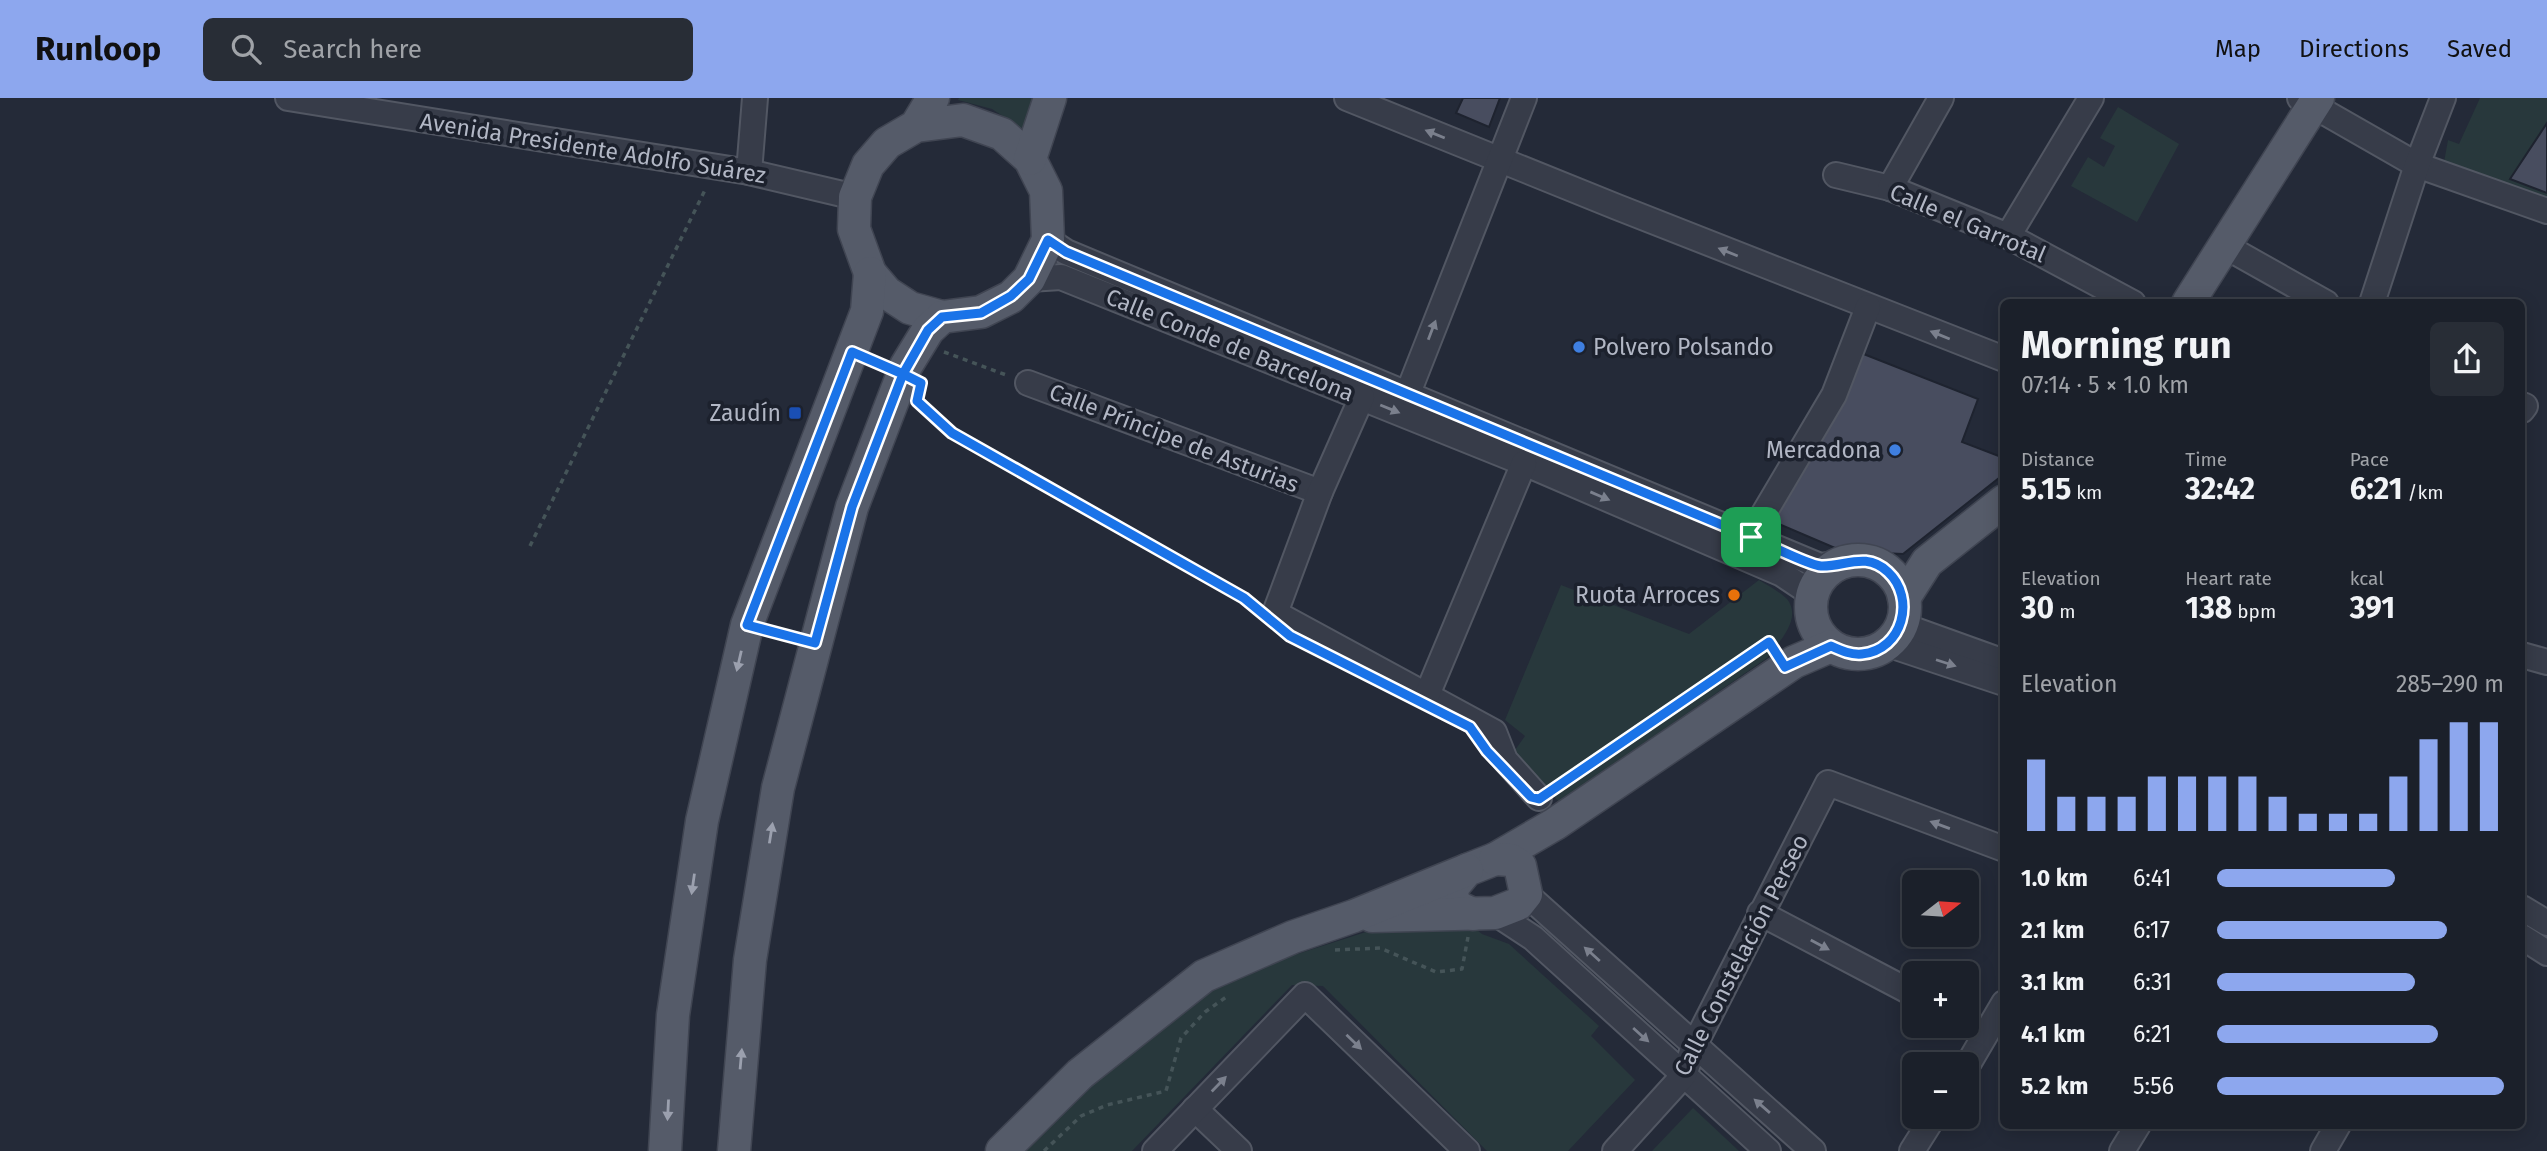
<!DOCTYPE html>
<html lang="en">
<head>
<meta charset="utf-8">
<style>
	body { margin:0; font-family:"Fira Sans",sans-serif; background:#282d36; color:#f1f3f6; height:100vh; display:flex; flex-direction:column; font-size:26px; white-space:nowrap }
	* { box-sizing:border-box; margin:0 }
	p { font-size:23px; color:#a0a3a8 }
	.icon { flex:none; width:38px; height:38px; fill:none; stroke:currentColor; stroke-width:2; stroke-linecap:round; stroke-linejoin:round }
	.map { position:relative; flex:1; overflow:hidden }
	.drawer { position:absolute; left:2000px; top:201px; width:525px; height:830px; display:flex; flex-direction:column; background:#1b202a; border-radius:10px; box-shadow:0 4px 18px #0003,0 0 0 2px #393e47 }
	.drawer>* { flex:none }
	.needle { width:46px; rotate:73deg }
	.buttons { position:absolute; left:1902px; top:772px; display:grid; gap:14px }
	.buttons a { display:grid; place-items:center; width:77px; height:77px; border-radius:10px; background:#1b202a; box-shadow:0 4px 18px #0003,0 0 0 2px #393e47; font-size:35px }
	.pin { position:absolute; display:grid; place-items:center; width:60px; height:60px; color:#fff; margin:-30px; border-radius:14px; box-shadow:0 4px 10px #0006 }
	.round { display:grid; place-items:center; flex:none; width:74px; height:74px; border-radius:10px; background:#282d36 }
	.headline { display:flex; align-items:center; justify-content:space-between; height:119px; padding:0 21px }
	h1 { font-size:38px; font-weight:700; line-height:52px }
	.metrics { display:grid; grid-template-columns:repeat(3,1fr); gap:10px; height:119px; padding:7px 21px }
	.metrics div { display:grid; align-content:center }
	.metrics b { font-size:30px; font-weight:700 }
	.metrics small { font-size:19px; font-weight:400 }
	.metrics p { font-size:19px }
	.chart { height:196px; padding:14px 21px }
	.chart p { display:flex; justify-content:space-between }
	.chart svg { width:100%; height:126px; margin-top:7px; stroke:#8da7ee; stroke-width:6 }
	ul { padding:0 21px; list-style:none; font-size:23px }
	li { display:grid; grid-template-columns:112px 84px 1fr; align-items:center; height:52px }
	li i { height:18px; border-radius:9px; background:#8da7ee }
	header { display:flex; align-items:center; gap:42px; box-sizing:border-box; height:98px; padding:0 35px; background:#8da7ee; color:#111 }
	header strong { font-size:33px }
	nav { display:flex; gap:38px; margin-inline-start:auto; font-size:24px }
	.search { width:490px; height:63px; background:#282d36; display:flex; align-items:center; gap:18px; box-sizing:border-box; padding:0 24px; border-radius:10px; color:#a0a3a8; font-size:26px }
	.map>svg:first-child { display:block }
</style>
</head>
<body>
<header>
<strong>Runloop</strong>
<div class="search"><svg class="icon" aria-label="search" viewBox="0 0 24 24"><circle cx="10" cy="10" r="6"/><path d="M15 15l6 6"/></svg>Search here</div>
<nav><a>Map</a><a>Directions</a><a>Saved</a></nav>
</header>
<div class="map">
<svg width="2547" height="1053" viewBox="0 0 2547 1053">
	<rect width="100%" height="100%" fill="#242a38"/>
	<!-- green -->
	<g fill="#28383c">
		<polygon points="959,0 1038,0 1027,34 992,11 958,2"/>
		<polygon points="2480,0 2547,0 2547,105 2444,64 2448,42 2459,46"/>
		<polygon points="2118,9 2179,46 2137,124 2071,88 2088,59 2104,69 2115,48 2100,40"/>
		<path d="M 1759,482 C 1767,487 1780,494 1787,501 C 1803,521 1778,545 1767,560 L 1559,704 L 1513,655 L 1525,638 L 1505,622 L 1561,487 L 1689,536 Z"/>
		<polygon points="1447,808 1482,836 1509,846 1599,928 1591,938 1635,982 1568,1053 1487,1053 1323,888 1292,887 1132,1053 1014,1053 1142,936 1247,872"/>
		<polygon points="1693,1010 1739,1053 1652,1053"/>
	</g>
	<!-- building -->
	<g fill="#484d5f" stroke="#1e232f" stroke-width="2">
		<polygon points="1463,0 1500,0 1489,29 1456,15"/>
		<polygon points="2547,25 2547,95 2510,81"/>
		<polygon points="1861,255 1978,301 1962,344 2004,360 2004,376 1903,456 1881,455 1864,448 1835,450 1765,420"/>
	</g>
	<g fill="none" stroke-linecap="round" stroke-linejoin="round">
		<defs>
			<g id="minor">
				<polyline points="288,0 749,74 855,99"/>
				<polyline points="1347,0 1617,109 2004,261"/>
				<polyline points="2300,0 2417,67 2547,113"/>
				<polyline points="749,74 755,0"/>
				<polyline points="1836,77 1890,90 2008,138 2133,205"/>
				<polyline points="1890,90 1941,0"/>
				<polyline points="2008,138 2091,0"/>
				<polyline points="1048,142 1066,154 1820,468 1839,466"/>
				<polyline points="2223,147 2326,205"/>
				<polyline points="1029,181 1061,179 1524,365 1782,476 1812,496"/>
				<polyline points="2372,205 2417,67 2443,0"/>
				<polyline points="1028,285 1320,394"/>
				<polyline points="1408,295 1524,0"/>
				<polyline points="1362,299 1320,394 1275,515 1494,634 1505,662 1539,700"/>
				<polyline points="2522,307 2525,308 2522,312"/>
				<polyline points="1750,439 1834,297 1868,209"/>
				<polyline points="1901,527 2004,564"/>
				<polyline points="1887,546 2004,585"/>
				<polyline points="2522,557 2547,564"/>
				<polyline points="1427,597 1524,365"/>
				<polyline points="1526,796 1813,1053"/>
				<polyline points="2522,810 2547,825"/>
				<polyline points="1495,815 1533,840 1768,1053"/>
				<polyline points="1760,815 1914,896"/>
				<polyline points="2522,839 2547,855"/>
				<polyline points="1967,968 2004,905"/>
				<polyline points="1195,1011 1239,1053"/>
				<polyline points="1155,1053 1305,897 1467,1053"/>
				<polyline points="1615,1053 1684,977 1694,948 1828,685 2004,751"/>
				<polyline points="1912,1053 1934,1018"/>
				<polyline points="2122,1053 2138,1027"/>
				<polyline points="2323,1053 2338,1027"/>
			</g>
			<g id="major">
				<polyline points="916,28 963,22 1002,36 1030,61 1046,93 1048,142 1029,181 1011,199 981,214 942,219 910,210 887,195 870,175 854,131 855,99 868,67 887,45 916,28 933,0"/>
				<polyline points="1030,61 1050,0"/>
				<polyline points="2188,205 2318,0"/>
				<circle cx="1858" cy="509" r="47"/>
				<polyline points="1904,500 1927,464 2004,403"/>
				<polyline points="1473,816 1455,808 1451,791 1467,772 1495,761 1555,726 1794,564 1831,548"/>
				<polyline points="1372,818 1495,815 1518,806 1526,796 1520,768 1511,762 1495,761"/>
				<polyline points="665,1053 673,917 702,723 742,549 747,527 867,213 870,175"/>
				<polyline points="734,1053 750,862 778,690 852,409 906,268 928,232 942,219"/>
				<polyline points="1002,1053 1080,976 1204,878 1293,839 1354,818 1467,772"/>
			</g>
		</defs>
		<!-- minor casing -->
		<use href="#minor" stroke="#525763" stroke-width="28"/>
		<!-- major casing -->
		<use href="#major" stroke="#404552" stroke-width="35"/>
		<!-- path -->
		<g stroke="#455458" stroke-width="3.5" stroke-dasharray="5 5" stroke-linecap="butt">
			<polyline points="944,254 1009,278"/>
			<polyline points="919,304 952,336 1244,500 1255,509"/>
			<polyline points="530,448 706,90"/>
			<polyline points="770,533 793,539"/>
			<polyline points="1558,688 1769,544 1772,549"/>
			<polyline points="1335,852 1380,850 1436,874 1462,871 1468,839"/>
			<polyline points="1044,1053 1081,1018 1107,1007 1166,993 1181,940 1205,914 1229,897"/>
		</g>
		<!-- minor -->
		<use href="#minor" stroke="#373c49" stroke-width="24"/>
		<!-- major -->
		<use href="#major" stroke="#555b69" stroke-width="32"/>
	</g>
	<!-- one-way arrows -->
	<defs><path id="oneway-solid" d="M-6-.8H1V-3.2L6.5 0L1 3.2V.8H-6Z" transform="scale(1.75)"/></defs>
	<g fill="#7b808d">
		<use href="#oneway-solid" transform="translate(1435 36) rotate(-158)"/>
		<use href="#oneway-solid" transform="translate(1728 154) rotate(-158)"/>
		<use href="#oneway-solid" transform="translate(1432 232) rotate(-69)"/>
		<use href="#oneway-solid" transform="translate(1940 237) rotate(-158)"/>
		<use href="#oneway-solid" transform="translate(1390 311) rotate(22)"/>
		<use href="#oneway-solid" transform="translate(1600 398) rotate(23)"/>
		<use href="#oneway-solid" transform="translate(1946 565) rotate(18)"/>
		<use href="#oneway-solid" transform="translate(1940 727) rotate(-160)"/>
		<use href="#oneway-solid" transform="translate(1820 847) rotate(28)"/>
		<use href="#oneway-solid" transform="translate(1592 856) rotate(-138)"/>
		<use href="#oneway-solid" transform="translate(1641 937) rotate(42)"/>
		<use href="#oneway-solid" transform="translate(1354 944) rotate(44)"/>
		<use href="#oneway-solid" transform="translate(1219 986) rotate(-46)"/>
		<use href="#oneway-solid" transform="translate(1762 1008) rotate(-139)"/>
	</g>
	<g fill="#9ba0ae">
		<use href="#oneway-solid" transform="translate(739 563) rotate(103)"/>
		<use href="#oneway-solid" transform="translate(771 735) rotate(-81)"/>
		<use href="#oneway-solid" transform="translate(693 786) rotate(98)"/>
		<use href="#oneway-solid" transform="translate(741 961) rotate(-85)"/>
		<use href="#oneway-solid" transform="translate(668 1012) rotate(93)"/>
	</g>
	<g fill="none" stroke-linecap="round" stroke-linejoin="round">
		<defs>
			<path id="route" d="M 1751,439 L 1066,154 L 1048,142 L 1029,181 L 1011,198 L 981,215 L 942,219 L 928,232 L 903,276 L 852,254 L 747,527 L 815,545 L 852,409 L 903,276 L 921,285 L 917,303 L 952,335 L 1244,500 L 1290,538 L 1470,629 L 1487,653 L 1531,699 L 1539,701 L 1769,544 L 1785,569 L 1831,548 C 1842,553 1851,557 1862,556 C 1903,552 1916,500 1888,474 C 1866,453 1845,469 1821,468 C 1808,467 1765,445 1751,439"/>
		</defs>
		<!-- route casing -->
		<use href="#route" stroke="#fff" stroke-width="14"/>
		<!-- route -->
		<use href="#route" stroke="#1a73e8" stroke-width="9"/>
	</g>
	<!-- markers -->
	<g fill="#3f7fe0" stroke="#1c212d" stroke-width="2.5">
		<circle cx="1579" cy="249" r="7"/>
		<circle cx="1895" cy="352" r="7"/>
	</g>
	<rect fill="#1a4fb4" stroke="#1c212d" stroke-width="2.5" x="788" y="308" width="14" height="14" rx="3.5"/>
	<circle fill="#e8710a" stroke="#1c212d" stroke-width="2.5" cx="1734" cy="497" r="7"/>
	<g text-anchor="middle" stroke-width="7" stroke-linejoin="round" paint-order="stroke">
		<!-- street labels -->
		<g font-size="23" fill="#b2b7c5" stroke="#1c212d">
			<text transform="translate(593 50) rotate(9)" y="8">Avenida Presidente Adolfo Suárez</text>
			<text transform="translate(1968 125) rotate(23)" y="8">Calle el Garrotal</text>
			<text transform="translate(1230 247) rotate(22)" y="8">Calle Conde de Barcelona</text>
			<text transform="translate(1174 340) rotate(21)" y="8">Calle Príncipe de Asturias</text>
			<text transform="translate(1741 857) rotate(-63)" y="8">Calle Constelación Perseo</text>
		</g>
		<!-- poi labels -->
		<g font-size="23" fill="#b2b7c5" stroke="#1c212d" text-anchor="end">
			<text x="1593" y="257" text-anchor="start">Polvero Polsando</text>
			<text x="781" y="323">Zaudín</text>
			<text x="1881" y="360">Mercadona</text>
			<text x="1720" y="505">Ruota Arroces</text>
		</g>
	</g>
</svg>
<div class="buttons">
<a><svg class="needle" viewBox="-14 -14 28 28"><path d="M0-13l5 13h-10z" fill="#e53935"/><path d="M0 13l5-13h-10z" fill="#a0a3a8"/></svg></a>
<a>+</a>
<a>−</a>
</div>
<div class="pin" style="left:1751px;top:439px;background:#1e9e55"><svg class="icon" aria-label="arrive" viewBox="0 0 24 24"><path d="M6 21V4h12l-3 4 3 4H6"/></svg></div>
<section class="drawer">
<div class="headline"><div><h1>Morning run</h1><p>07:14 · 5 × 1.0 km</p></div><a class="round"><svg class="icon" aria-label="share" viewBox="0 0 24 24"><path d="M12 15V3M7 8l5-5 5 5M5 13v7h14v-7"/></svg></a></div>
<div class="metrics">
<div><p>Distance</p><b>5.15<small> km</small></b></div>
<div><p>Time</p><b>32:42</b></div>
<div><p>Pace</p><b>6:21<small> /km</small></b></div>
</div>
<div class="metrics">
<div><p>Elevation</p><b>30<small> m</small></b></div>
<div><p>Heart rate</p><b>138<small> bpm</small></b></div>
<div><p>kcal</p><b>391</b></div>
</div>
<div class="chart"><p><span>Elevation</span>285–290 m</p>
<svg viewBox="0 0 160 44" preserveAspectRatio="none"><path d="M5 44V19M15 44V32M25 44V32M35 44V32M45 44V25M55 44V25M65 44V25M75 44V25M85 44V32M95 44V38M105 44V38M115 44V38M125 44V25M135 44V12M145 44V6M155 44V6"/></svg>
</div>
<ul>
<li><b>1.0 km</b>6:41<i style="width:62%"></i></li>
<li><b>2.1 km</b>6:17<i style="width:80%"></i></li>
<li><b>3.1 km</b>6:31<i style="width:69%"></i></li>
<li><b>4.1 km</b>6:21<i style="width:77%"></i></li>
<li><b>5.2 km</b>5:56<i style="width:100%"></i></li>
</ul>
</section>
</div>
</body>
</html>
